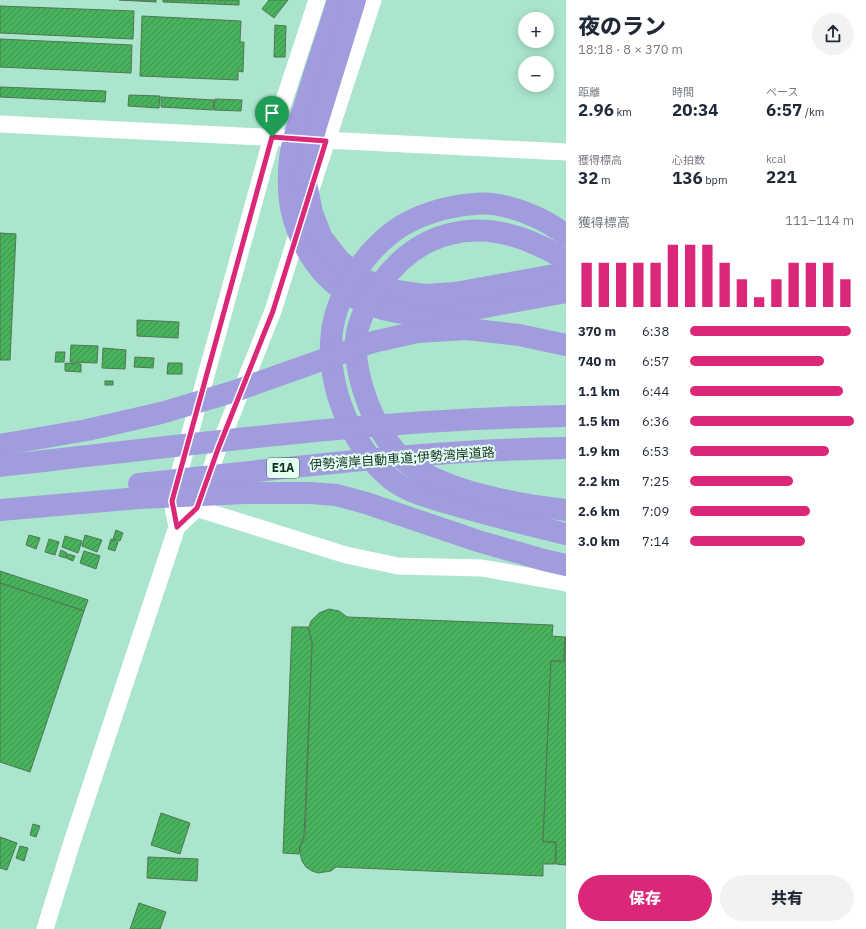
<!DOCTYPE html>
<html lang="ja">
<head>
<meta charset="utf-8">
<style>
	body { margin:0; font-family:"IBM Plex Sans","Noto Sans JP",sans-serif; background:#f2f2f3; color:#1f2937; height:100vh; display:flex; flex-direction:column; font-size:15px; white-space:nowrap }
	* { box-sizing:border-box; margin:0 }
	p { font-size:13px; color:#747a83 }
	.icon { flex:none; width:22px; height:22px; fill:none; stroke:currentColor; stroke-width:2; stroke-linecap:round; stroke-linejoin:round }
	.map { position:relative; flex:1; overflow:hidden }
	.drawer { display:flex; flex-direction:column; background:#fff; width:300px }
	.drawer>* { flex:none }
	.buttons { position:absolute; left:518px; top:12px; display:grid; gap:8px }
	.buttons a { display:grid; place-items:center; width:36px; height:36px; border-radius:50%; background:#fff; box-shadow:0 2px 10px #0003; font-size:20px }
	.pin { position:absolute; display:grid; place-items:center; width:34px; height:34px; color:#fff; margin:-41px -17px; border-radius:50% 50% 50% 0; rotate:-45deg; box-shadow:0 0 4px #0007 }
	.pin .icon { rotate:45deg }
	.round { display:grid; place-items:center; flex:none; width:42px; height:42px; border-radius:21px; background:#f2f2f3 }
	.summary { display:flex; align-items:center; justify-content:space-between; height:68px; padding:0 12px }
	h1 { font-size:22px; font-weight:800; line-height:30px }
	.stats { display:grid; grid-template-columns:repeat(3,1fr); gap:6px; height:68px; padding:4px 12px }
	.stats div { display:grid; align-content:center }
	.stats b { font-size:17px; font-weight:800 }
	.stats small { font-size:11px; font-weight:400 }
	.stats p { font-size:11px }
	.chart { height:112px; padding:8px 12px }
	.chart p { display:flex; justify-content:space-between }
	.chart svg { width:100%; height:72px; margin-top:4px; stroke:#db2777; stroke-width:6 }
	.primary-button { display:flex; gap:8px; margin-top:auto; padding:8px 12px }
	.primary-button a { flex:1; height:46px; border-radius:24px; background:#db2777; color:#fff; font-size:16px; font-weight:800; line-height:46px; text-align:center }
	.primary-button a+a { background:#f2f2f3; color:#1f2937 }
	ul { padding:0 12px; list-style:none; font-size:13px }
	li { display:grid; grid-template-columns:64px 48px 1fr; align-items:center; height:30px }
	li i { height:10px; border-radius:5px; background:#db2777 }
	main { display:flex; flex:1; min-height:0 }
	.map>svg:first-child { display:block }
</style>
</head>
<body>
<main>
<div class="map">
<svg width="566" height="929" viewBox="0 0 566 929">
	<defs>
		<pattern id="building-hatch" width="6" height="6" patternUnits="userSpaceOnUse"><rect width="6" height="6" fill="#49b25c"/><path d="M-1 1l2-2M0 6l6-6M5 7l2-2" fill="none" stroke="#3c914c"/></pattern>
	</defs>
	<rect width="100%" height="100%" fill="#abe5cd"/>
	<!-- building -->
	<g fill="url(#building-hatch)" stroke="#507655">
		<polygon points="119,0 156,0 156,2"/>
		<polygon points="163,0 239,0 239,5 163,2"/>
		<polygon points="269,0 288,0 274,18 262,9"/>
		<polygon points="0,6 134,11 133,39 0,33"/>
		<polygon points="142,16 241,21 240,42 244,42 243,72 238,71 238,80 140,76"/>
		<polygon points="275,25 286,26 285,57 274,57"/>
		<polygon points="0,39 132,45 131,73 0,67"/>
		<polygon points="0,87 106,91 105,102 0,97"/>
		<polygon points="129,95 160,96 159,108 128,106"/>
		<polygon points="161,97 214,100 213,110 161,107"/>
		<polygon points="215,99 242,100 241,111 214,110"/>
		<polygon points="0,233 16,234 10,360 0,360"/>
		<polygon points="137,320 179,322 178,338 137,336"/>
		<polygon points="71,345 98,346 97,363 70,362"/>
		<polygon points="103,348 126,350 125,369 102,368"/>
		<polygon points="56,352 65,352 64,362 55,362"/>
		<polygon points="135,357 154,358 153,368 134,367"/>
		<polygon points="65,363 81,364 81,372 65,371"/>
		<polygon points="168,363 182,363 182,374 167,374"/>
		<rect x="105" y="381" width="8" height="4"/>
		<polygon points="116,530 123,533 120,541 113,539"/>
		<polygon points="29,535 40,538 36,549 26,545"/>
		<polygon points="85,535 102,540 97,552 82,546"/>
		<polygon points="65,536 82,541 78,553 62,547"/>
		<polygon points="49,539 59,542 55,555 45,552"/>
		<polygon points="111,539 118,542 115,551 108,549"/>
		<polygon points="61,550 67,553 65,558 59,556"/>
		<polygon points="84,551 100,556 96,569 80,563"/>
		<polygon points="68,554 75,556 73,561 66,558"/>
		<polygon points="0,571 88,600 84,611 0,583"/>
		<polygon points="0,583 84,611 30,772 0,762"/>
		<polygon points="329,609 339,611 347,617 553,625 552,636 565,637 564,661 551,661 543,842 556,842 555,864 543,864 543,876 336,867 331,871 318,873 312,871 306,867 302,861 300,853 300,846 305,837 312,642 309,632 309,627 311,621 319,613"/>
		<polygon points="292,627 308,627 312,643 304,837 300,846 299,854 283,853"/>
		<polygon points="565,637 566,637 566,865 556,864 556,842 543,841 551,661 564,662"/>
		<polygon points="161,813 190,823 180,854 151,845"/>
		<polygon points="33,824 40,826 36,837 30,835"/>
		<polygon points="0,837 17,843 7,870 0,868"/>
		<polygon points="20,846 28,848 24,861 16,858"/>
		<polygon points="148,857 198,859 197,881 147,878"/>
		<polygon points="139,903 166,912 160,929 130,929"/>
	</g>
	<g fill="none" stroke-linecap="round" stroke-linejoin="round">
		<!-- minor -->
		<g stroke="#fff" stroke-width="17">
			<polyline points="0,124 566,152"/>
			<polyline points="311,189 373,0"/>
			<polyline points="186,505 346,555 398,566 482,568 566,583"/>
			<polyline points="177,527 172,501 189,437 272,137 317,0"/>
			<polyline points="45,929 72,842 177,527 197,508 218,449 273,311 300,225"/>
		</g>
		<!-- highway -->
		<g stroke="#a19cdd" stroke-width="22">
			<path d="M 338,0 C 328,33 317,65 307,98 C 301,118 292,139 290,159 C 286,196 291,224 310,255 C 337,299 385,317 435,314 C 455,313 475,309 495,305 C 518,301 542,296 566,292"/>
			<polyline points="355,0 316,126 308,156 306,183 312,213 322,238 340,261 365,280 396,291 425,295 455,293 566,273"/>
			<path d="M 566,235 C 557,229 548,222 538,218 C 519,209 495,202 474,204 C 447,206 416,215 394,231 C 361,256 333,299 331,342 C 330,369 337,398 348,422 C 359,444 372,464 391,479 C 409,493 434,499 455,505 C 491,516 529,525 566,534"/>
			<path d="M 566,260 C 555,253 543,247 531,242 C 474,218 418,232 381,283 C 371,296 361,315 357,332 C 353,356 360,383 369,406 C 377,426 392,452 410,465 C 450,492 518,505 566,510"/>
			<polyline points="0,445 87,430 161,413 232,392 373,342 417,332 467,329 519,335 566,345"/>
			<path d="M 0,466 C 188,445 377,419 566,416"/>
			<path d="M 139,484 C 281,469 423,450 566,448"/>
			<polyline points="0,510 139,498 245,493 311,493 336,495 366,503 478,541 544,560 566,565"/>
		</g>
	</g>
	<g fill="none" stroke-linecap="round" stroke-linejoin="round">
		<defs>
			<polygon id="route" points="272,137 326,141 273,311 218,449 197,508 177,527 172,501"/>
		</defs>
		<!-- route casing -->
		<use href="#route" stroke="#fff" stroke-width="8"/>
		<!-- route -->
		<use href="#route" stroke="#db2777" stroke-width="5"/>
	</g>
	<g text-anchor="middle" stroke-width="4" stroke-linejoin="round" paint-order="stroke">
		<!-- shield labels -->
		<rect fill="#e2fff2" stroke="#526b61" stroke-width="1" x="267" y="458" width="32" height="20" rx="3"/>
		<g font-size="12" font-weight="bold" fill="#152c23">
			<text x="283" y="472">E1A</text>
		</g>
		<!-- street labels -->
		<g font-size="13" fill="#152c23" stroke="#e2fff2">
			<text transform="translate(402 458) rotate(-4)" y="5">伊勢湾岸自動車道;伊勢湾岸道路</text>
		</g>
	</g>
</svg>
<div class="buttons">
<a>+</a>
<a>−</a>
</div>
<div class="pin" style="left:272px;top:137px;background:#1e9e55"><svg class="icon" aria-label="arrive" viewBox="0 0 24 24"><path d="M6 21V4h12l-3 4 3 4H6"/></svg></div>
</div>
<section class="drawer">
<div class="summary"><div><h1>夜のラン</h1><p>18:18 · 8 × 370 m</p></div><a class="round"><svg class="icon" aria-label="share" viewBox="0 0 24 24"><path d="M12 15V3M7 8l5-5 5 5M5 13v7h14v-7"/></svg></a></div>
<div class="stats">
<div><p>距離</p><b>2.96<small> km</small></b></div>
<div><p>時間</p><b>20:34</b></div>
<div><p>ペース</p><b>6:57<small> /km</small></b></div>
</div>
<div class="stats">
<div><p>獲得標高</p><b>32<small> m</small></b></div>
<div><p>心拍数</p><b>136<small> bpm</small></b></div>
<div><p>kcal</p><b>221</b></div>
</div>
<div class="chart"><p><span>獲得標高</span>111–114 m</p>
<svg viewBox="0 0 160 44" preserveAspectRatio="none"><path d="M5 44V17M15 44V17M25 44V17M35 44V17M45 44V17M55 44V6M65 44V6M75 44V6M85 44V17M95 44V27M105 44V38M115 44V27M125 44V17M135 44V17M145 44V17M155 44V27"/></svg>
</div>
<ul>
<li><b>370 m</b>6:38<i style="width:98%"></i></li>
<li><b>740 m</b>6:57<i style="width:82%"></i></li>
<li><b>1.1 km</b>6:44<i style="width:93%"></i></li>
<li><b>1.5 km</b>6:36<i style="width:100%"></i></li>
<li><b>1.9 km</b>6:53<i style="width:85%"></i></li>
<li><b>2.2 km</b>7:25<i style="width:63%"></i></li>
<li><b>2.6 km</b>7:09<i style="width:73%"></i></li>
<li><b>3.0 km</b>7:14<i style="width:70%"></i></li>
</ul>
<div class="primary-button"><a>保存</a><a>共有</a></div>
</section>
</main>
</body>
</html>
